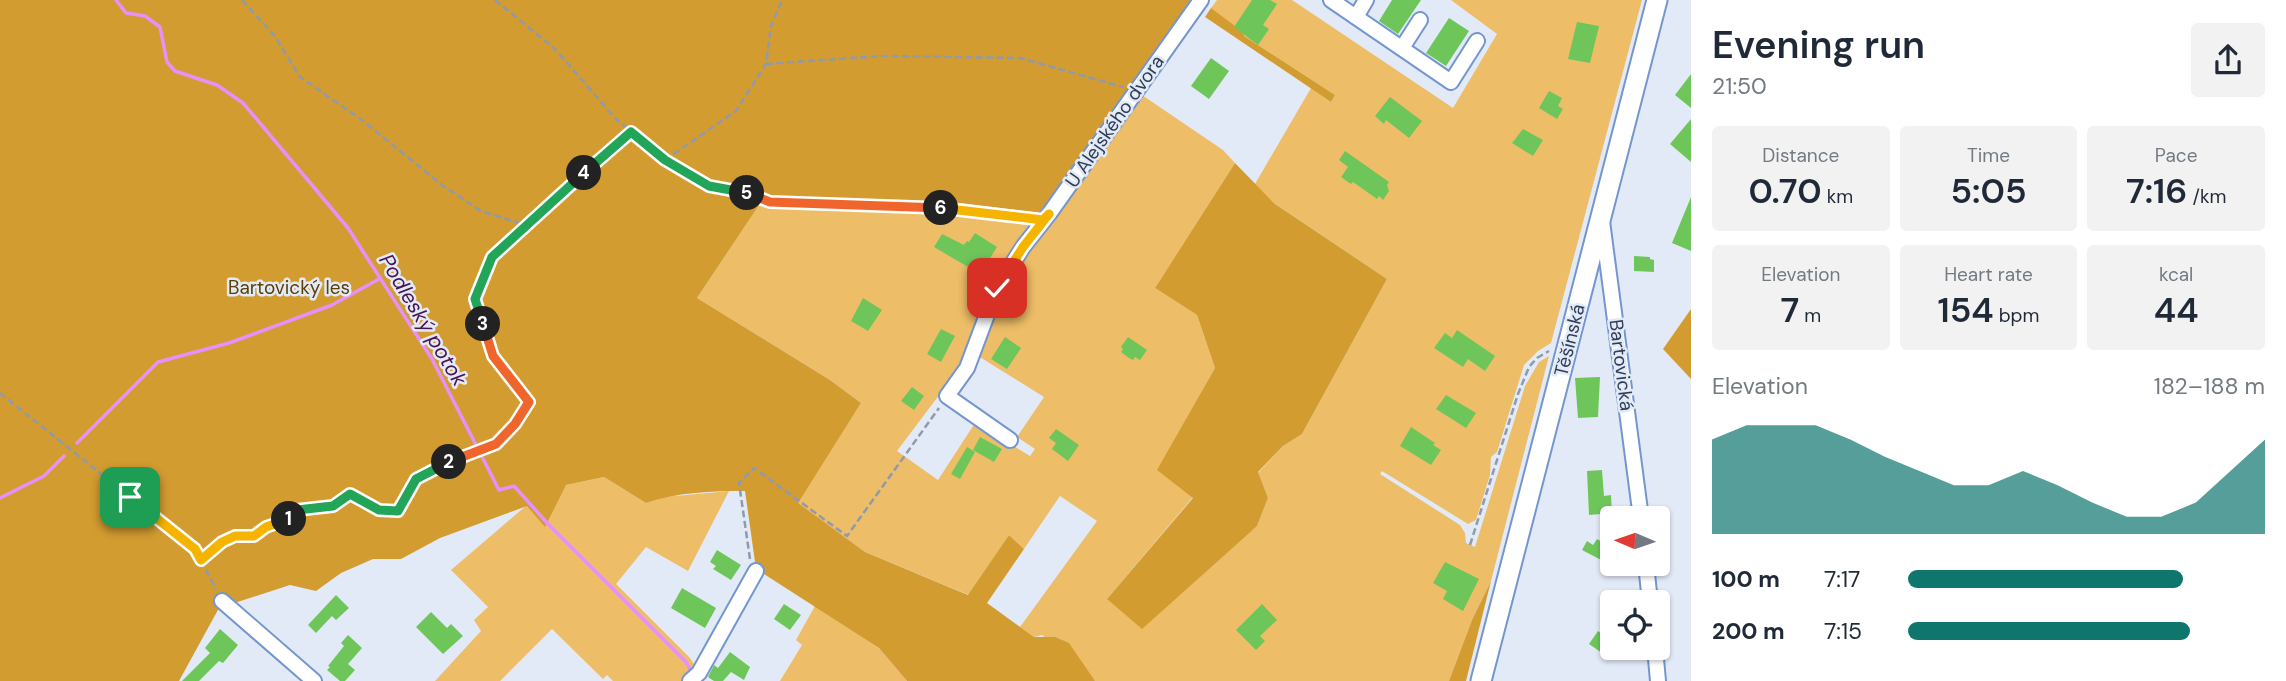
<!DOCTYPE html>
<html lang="en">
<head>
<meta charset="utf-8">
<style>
	body { margin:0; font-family:"DM Sans",sans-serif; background:#f2f2f3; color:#1f2937; height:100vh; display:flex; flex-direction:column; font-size:26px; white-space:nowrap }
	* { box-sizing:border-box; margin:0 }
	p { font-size:23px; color:#747a83 }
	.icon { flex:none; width:38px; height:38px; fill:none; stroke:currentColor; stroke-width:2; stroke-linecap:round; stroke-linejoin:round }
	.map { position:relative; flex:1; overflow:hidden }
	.details { display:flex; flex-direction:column; background:#fff; width:595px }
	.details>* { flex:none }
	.needle { width:46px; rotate:272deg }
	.buttons { position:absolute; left:1600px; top:506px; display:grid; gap:14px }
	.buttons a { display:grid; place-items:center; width:70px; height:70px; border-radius:7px; background:#fff; box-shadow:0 2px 5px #0004; font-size:35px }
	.pin { position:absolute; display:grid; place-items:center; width:60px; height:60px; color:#fff; margin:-30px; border-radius:14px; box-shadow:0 4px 10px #0006 }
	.km { position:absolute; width:35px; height:35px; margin:-18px; border-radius:50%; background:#222; color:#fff; font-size:19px; line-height:35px; text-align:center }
	.round { display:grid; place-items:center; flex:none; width:74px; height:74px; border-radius:7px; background:#f2f2f3 }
	.head { display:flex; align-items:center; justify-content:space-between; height:119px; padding:0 21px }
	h1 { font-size:38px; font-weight:600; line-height:52px }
	.metrics { display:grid; grid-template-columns:repeat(3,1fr); gap:10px; height:119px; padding:7px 21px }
	.metrics div { display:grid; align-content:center; border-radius:7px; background:#f2f2f3; text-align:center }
	.metrics b { font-size:35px; font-weight:600 }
	.metrics small { font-size:19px; font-weight:400 }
	.metrics p { font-size:19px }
	.chart { height:196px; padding:14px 21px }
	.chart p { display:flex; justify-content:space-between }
	.chart svg { width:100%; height:126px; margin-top:7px; fill:#0f766e; opacity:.7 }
	ul { padding:0 21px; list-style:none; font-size:23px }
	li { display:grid; grid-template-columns:112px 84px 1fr; align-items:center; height:52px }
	li i { height:18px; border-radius:9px; background:#0f766e }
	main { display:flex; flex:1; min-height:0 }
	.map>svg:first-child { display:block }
</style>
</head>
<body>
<main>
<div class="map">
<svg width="1691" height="681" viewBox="0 0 1691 681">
	<rect width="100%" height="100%" fill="#e3eaf7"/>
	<!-- green -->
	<g fill="#edbd68">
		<polygon points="1217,0 1292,0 1453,108 1497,34 1451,0 1642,0 1551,343 1538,351 1524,365 1497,452 1491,457 1490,475 1476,520 1468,524 1382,471 1380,474 1460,525 1465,533 1466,543 1475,547 1525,386 1539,362 1549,356 1491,581 1472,620 1449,681 1095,681 1042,635 1034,637 1020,627 1097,521 1060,496 1024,549 1009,535 969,595 865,552 797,503 861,403 830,380 697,298 758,206 972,216 1032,223 997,274 967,358 897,451 938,480 975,423 1030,456 1035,449 1017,437 1044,397 978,356 993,321 993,311 998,296 1136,91 1223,150 1235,163 1155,288 1197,315 1215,368 1158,470 1193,497 1107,599 1233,545 1257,526 1268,498 1258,473 1283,446 1302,434 1387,279 1275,204 1255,184 1311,88 1331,102 1335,95 1244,36 1211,8"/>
		<polygon points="604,477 646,503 664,497 729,491 688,571 646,547 616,584 690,658 697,669 683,681 613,681 607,675 603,679 552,629 500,681 435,681 481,631 474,620 488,607 451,570 527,505 566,485"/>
		<polygon points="815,606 879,648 907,681 780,681 802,645 796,640"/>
	</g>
	<!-- forest -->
	<g fill="#d39c30">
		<path d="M 0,0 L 1201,0 L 1049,214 L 959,203 L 765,196 L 697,298 L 830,380 L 861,403 L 798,503 L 865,552 L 968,595 L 1009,535 L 1024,549 L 987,603 L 1034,637 L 1055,637 L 1069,643 L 1095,681 L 907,681 L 879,648 L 756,569 L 745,491 C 712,491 678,492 646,503 L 604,477 L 566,485 L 545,527 L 527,506 L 440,538 L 401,559 L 373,559 L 341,573 L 316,591 L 290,585 L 219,608 L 179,681 L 0,681 Z"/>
		<polygon points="1211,8 1243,32 1244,36 1335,95 1331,102 1205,17"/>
		<polygon points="1235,163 1275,204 1387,279 1302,434 1283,446 1258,472 1268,498 1257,526 1142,629 1107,599 1193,498 1157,470 1215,368 1197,315 1155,288"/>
		<polygon points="1691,309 1691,379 1663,349"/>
		<polygon points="1491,581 1466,681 1449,681 1472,620"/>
	</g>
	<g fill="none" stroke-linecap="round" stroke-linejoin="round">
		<!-- stream -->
		<g stroke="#e690f9" stroke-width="3.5">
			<polyline points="116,0 126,13 145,16 160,27 167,62 175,71 217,85 243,103 348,228 432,359 499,490 514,486 548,524 686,662 692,672"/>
			<polyline points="77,443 158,362 229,343 332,305 379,279"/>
			<polyline points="0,498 44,476 64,456"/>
		</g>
	</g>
	<!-- building -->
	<g fill="#6ec65a">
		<polygon points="1252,0 1270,0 1277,4 1263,25 1269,29 1258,45 1234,27"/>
		<polygon points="1392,0 1421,0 1398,34 1379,21"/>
		<polygon points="1449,18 1469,31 1446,66 1426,53"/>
		<polygon points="1577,22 1599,26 1590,63 1568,59"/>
		<polygon points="1211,58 1229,71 1209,99 1191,86"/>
		<polygon points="1691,74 1691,108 1675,95"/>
		<polygon points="1549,91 1562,98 1558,106 1563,109 1557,119 1539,108"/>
		<polygon points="1390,97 1422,121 1409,138 1386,120 1384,124 1375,116"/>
		<polygon points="1691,119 1691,162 1670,144"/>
		<polygon points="1523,129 1543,140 1533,156 1512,143"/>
		<polygon points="1345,151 1389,182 1387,185 1389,191 1383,200 1379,196 1377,199 1353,182 1351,184 1341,177 1348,167 1339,160"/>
		<polygon points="1691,197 1691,251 1672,243"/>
		<polygon points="975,233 997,247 980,274 934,247 942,234 964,245 967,241 969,242"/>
		<polygon points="1634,256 1650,257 1650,259 1654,260 1654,272 1634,271"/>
		<polygon points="863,298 882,310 868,331 851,321"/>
		<polygon points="941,329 955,336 941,362 927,354"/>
		<polygon points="1457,330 1495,356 1485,371 1468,359 1463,367 1434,348 1445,333 1452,338"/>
		<polygon points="1005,337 1021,348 1007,369 991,359"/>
		<polygon points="1128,337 1147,350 1140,360 1135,357 1133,360 1129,358 1121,352 1123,349 1121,347"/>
		<polygon points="1600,377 1598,417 1578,418 1575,378"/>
		<polygon points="912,387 924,396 914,410 901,401"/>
		<polygon points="1446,395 1476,413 1466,428 1436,409"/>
		<polygon points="1411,427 1435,443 1433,445 1441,450 1431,465 1400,446"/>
		<polygon points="1056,429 1079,445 1068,461 1052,449 1056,443 1049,438"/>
		<polygon points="980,437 1002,449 994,462 973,450"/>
		<polygon points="967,447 975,452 960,479 951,474"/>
		<polygon points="1602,470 1604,496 1611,495 1612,513 1589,515 1587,471"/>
		<polygon points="1597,539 1612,548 1605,562 1582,550 1587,541 1593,545"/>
		<polygon points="717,550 741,565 731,580 713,569 716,566 710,562"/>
		<polygon points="1445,562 1479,579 1463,611 1443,599 1447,591 1433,583"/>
		<polygon points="682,588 716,608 705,628 671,608"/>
		<polygon points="336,595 349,608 336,620 332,616 316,633 308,625"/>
		<polygon points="784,604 801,615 790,630 774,619"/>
		<polygon points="1262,604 1277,620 1260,636 1265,641 1256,650 1236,630"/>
		<polygon points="431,612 447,628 451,624 463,636 443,654 416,627"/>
		<polygon points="220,629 238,645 223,663 219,661 199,681 182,681 210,653 205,648"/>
		<polygon points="1598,631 1612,640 1612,646 1605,655 1589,644"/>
		<polygon points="348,635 362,648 348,664 355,670 345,681 340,681 327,670 330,667 328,666 344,646 341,643"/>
		<polygon points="730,652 750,667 744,680 731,672 723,681 714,681 708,677 714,665 718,668"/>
	</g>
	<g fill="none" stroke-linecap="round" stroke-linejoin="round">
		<defs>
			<g id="street">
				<polyline points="1331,0 1451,82 1477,41"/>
				<polyline points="1356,17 1366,0"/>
				<polyline points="1402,48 1420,20"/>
				<polyline points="1602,221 1641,518"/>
				<polyline points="1010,440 947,396 967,368 997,288 1023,247 1049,214 1201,0"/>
				<polyline points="1646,564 1650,602"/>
				<polyline points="222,601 314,681"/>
				<polyline points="1655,648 1658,681"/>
				<polyline points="690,681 699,673 756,571"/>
			</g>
			<polyline id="secondary" points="1481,681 1657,0"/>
		</defs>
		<!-- street casing -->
		<use href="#street" stroke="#7496cf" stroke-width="18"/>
		<!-- secondary casing -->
		<use href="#secondary" stroke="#7496cf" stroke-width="23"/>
		<!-- path -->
		<g stroke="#8f9aac" stroke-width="2.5" stroke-dasharray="7 3.5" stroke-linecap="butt">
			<polyline points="242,0 274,35 300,77 362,120 442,185 481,211 525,225"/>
			<polyline points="495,0 555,49 616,119 665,160 709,186 756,195 770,202 920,205 1030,217"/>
			<polyline points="766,64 881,56 1020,58 1123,87"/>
			<polyline points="665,160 736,111 766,64 771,26 782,0"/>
			<polyline points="0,393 195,549 216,589"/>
			<polyline points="1470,545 1518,394 1529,367 1537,358 1549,351"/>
			<polyline points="750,559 739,483 754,468 847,536 939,408"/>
			<polyline points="201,560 222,542 235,536 254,536 266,527 290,519 297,510 333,506 350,494 379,510 398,511 416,479 460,456 496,444 515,424 529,402 493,356 475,299 492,257 532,218 631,132"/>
		</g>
		<!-- street -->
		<use href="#street" stroke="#fff" stroke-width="14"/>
		<!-- secondary -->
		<use href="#secondary" stroke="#fff" stroke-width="19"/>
	</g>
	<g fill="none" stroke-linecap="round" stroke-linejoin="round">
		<defs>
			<polyline id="split-1" points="130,497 195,549 201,560 222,542 235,536 254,536 266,527 289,519"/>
			<polyline id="split-2" points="289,519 297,510 333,506 350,494 379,510 398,511 416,479 449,462"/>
			<polyline id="split-3" points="449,462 496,444 515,424 529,402 493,356 483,324"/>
			<polyline id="split-4" points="483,324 475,299 492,257 584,173"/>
			<polyline id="split-5" points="584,173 631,132 665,160 709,186 747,193"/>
			<polyline id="split-6" points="747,193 770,202 941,208"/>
			<polyline id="split-7" points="941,208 1043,220 1049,214 1023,247 997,288"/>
		</defs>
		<!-- split-1 casing -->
		<use href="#split-1" stroke="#fff" stroke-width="14"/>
		<!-- split-2 casing -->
		<use href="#split-2" stroke="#fff" stroke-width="14"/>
		<!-- split-3 casing -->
		<use href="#split-3" stroke="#fff" stroke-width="14"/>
		<!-- split-4 casing -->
		<use href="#split-4" stroke="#fff" stroke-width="14"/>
		<!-- split-5 casing -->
		<use href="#split-5" stroke="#fff" stroke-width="14"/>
		<!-- split-6 casing -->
		<use href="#split-6" stroke="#fff" stroke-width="14"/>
		<!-- split-7 casing -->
		<use href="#split-7" stroke="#fff" stroke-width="14"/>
		<!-- split-1 -->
		<use href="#split-1" stroke="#f5b400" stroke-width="9"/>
		<!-- split-2 -->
		<use href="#split-2" stroke="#22a559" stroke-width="9"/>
		<!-- split-3 -->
		<use href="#split-3" stroke="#f0652b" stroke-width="9"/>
		<!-- split-4 -->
		<use href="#split-4" stroke="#22a559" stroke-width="9"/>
		<!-- split-5 -->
		<use href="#split-5" stroke="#22a559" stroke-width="9"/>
		<!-- split-6 -->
		<use href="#split-6" stroke="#f0652b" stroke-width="9"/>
		<!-- split-7 -->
		<use href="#split-7" stroke="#f5b400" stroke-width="9"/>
	</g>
	<g text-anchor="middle" stroke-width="5" stroke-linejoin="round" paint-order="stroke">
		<!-- street labels -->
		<g font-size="19" fill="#2f3d56" stroke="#e3eaf7">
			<text transform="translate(1114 121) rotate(-55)" y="7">U Alejského dvora</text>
			<text transform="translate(1569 340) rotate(-76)" y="7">Těšínská</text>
			<text transform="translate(1622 365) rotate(83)" y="7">Bartovická</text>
		</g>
		<!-- park labels -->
		<g font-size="19" fill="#5c4003" stroke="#e3eaf7">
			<text x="289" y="294">Bartovický les</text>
		</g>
		<!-- water labels -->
		<g font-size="21" font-style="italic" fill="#481253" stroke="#e3eaf7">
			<text transform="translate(423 320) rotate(59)" y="7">Podleský potok</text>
		</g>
	</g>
</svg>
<div class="buttons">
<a><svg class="needle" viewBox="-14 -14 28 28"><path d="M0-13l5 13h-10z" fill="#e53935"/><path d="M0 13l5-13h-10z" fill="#747a83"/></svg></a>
<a><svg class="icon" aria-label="locate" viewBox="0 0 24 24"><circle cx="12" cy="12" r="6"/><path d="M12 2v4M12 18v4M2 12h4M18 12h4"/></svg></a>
</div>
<div class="pin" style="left:130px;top:497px;background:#1e9e55"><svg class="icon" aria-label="arrive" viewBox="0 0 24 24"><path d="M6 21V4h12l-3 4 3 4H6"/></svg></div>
<div class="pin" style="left:997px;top:288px;background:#d93025"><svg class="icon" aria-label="check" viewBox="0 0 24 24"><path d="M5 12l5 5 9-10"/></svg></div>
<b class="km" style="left:289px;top:519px">1</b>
<b class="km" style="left:449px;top:462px">2</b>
<b class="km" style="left:483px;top:324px">3</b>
<b class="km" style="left:584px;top:173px">4</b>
<b class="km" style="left:747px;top:193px">5</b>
<b class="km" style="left:941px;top:208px">6</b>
</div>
<section class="details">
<div class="head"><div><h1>Evening run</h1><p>21:50</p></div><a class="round"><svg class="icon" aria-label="share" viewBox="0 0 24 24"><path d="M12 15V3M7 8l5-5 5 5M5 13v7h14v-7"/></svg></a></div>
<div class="metrics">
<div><p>Distance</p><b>0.70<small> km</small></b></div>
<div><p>Time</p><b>5:05</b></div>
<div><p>Pace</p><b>7:16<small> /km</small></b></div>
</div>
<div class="metrics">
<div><p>Elevation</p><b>7<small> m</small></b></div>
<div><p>Heart rate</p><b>154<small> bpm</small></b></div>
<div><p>kcal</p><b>44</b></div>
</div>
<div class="chart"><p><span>Elevation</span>182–188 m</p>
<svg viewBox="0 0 160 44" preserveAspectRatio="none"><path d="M0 44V11L10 6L20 6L30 6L40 11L50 17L60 22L70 27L80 27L90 22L100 27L110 33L120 38L130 38L140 33L150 22L160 11V44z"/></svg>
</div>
<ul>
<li><b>100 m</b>7:17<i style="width:77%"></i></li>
<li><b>200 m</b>7:15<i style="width:79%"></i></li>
</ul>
</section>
</main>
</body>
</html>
